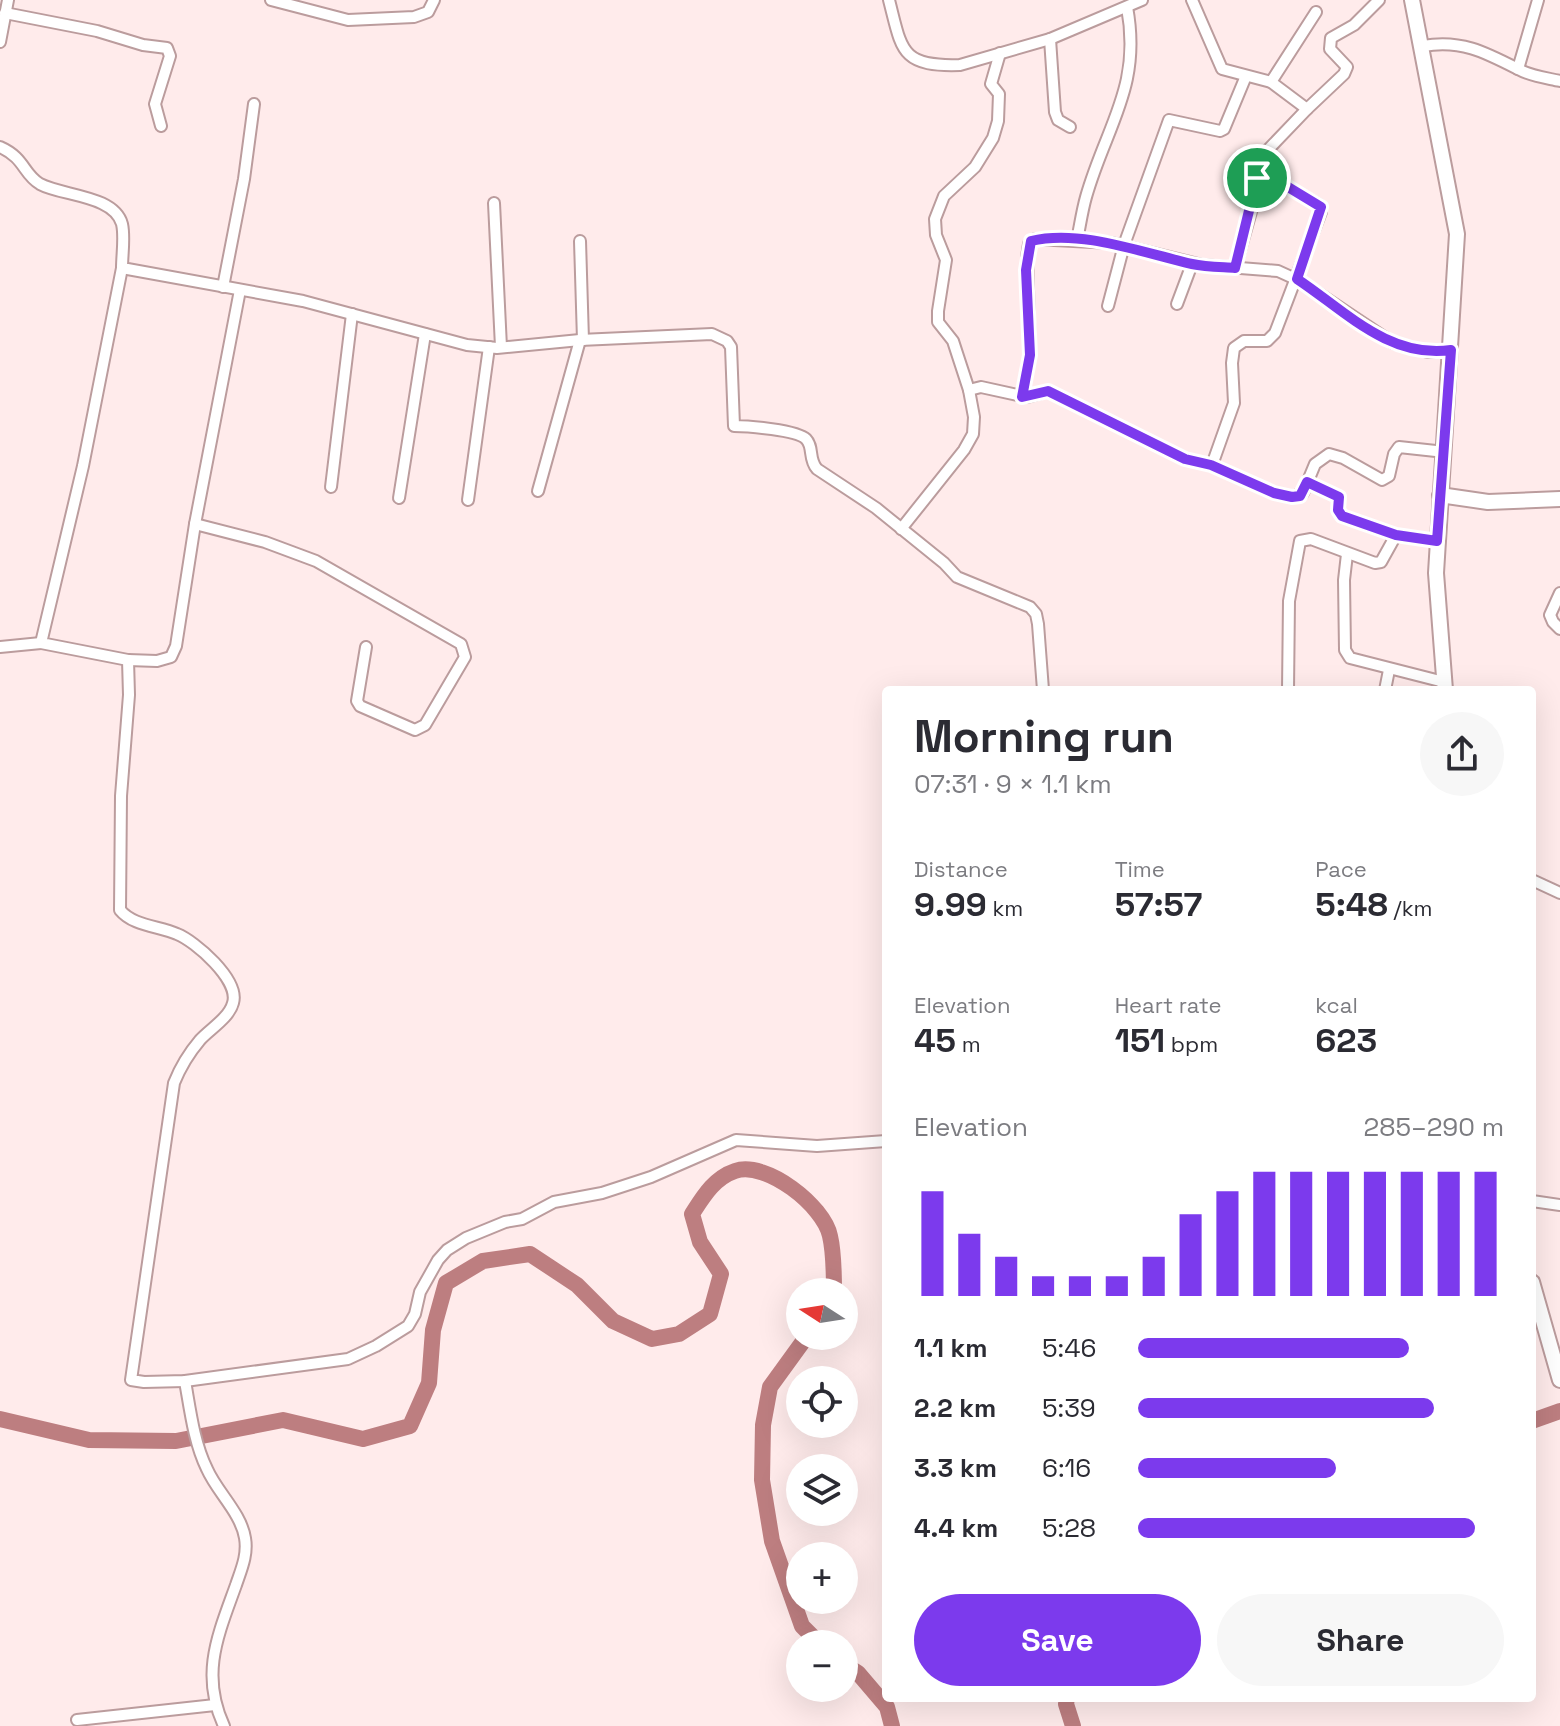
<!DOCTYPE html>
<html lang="en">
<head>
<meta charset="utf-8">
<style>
	body { margin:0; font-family:"Space Grotesk",sans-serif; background:#f7f7f7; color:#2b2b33; height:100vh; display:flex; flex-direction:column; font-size:30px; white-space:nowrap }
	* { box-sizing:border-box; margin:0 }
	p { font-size:26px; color:#7c7c81 }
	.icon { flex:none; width:44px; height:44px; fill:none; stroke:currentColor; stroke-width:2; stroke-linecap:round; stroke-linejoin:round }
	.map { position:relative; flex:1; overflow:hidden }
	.details { position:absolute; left:882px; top:686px; width:654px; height:1016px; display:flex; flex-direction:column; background:#fff; border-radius:8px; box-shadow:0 8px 32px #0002 }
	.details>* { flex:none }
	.needle { width:52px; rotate:282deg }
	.fabs { position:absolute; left:786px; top:1278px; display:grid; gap:16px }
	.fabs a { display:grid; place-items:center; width:72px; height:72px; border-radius:50%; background:#fff; box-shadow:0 8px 32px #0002; font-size:40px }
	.pin { position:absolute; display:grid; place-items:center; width:68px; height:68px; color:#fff; margin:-34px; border:4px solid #fff; border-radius:50%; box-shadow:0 2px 8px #0007 }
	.round { display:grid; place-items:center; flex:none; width:84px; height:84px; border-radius:42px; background:#f7f7f7 }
	.overview { display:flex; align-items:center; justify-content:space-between; height:136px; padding:0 32px }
	h1 { font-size:44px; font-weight:700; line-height:60px }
	.metrics { display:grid; grid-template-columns:repeat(3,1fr); gap:12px; height:136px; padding:8px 32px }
	.metrics div { display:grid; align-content:center }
	.metrics b { font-size:34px; font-weight:700 }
	.metrics small { font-size:22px; font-weight:400 }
	.metrics p { font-size:22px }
	.chart { height:224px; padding:16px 32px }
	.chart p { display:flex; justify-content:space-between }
	.chart svg { width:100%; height:144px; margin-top:8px; stroke:#7c3aed; stroke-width:6 }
	.primary-button { display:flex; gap:16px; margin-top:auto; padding:16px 32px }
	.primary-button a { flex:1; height:92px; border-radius:48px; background:#7c3aed; color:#fff; font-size:32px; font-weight:700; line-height:92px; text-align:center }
	.primary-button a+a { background:#f7f7f7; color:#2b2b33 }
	ul { padding:0 32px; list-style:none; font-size:26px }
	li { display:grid; grid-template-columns:128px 96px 1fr; align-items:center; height:60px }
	li i { height:20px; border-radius:10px; background:#7c3aed }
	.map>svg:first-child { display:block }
</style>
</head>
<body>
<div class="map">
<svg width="1560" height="1726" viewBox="0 0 1560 1726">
	<rect width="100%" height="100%" fill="#ffebeb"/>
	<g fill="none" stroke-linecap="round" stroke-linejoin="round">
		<!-- river -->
		<g stroke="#bd7e80" stroke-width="16">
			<polyline points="807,1336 770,1387 763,1425 762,1480 772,1541 802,1626 820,1644"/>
			<path d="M 0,1419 L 89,1440 L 176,1441 L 283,1420 L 363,1439 L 410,1426 L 429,1383 L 433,1330 L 446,1283 L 483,1261 L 530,1254 L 577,1285 L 613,1321 L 652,1339 L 679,1334 L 710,1314 L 721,1274 L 700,1242 L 692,1214 C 703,1197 714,1178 735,1171 C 766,1160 824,1206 830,1236 C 834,1253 834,1275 834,1292"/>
			<polyline points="1532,1421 1560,1411"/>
			<polyline points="844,1664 858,1673 887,1707 892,1726"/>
			<polyline points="1067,1698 1066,1704 1073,1726"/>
		</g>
		<defs>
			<g id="street">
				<polyline points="271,0 348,20 414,17 428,12 434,0"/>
				<path d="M 889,0 C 902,50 900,67 960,65 L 1050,39 L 1142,0"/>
				<polyline points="1192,0 1222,69 1271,82 1307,109"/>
				<polyline points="5,13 97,31 143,45 167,48 170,56 155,104 161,126"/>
				<polyline points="1050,39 1055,112 1058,120 1070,127"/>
				<polyline points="0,42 8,0"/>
				<path d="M 1423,46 C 1460,39 1485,52 1518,69 C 1530,76 1547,78 1560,81"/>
				<polyline points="1518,69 1538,0"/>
				<polyline points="1271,82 1316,12"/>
				<path d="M 0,147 C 25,158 23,174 40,184 C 62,196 114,195 122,224 C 125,237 122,254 122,268 L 303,301 L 467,345 L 497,348 L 580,340 L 712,334 L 727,341 L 731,347 L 734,426 C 748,426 797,430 806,439 C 814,447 808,459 817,469 L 876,508 L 944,563 L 957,577 L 1030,607 L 1036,614 L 1038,624 L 1043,690"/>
				<polyline points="494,203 501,347"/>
				<path d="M 1077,240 C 1080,226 1082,211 1086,197 C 1106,126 1142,87 1127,7"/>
				<polyline points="580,241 583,340"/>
				<path d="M 122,268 L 83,466 L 41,643 L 128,660 L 129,695 L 121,796 L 120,910 C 133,926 159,926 177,934 C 195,941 240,980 233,1003 C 229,1018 210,1029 200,1040 C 189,1053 180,1068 174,1083 L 131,1380 L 144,1382 L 185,1381 L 348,1359 L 376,1346 L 408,1326 L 415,1314 L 420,1292 L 438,1260 L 447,1250 L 466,1238 L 505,1222 L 522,1219 L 554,1202 L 602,1193 L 651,1177 L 736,1140 L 817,1146 L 886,1141"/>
				<polyline points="1235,268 1252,208 1262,156 1307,109 1344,74 1347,67 1330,49 1331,38 1354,25 1379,0"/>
				<polyline points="223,287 244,179 254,104"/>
				<polyline points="1177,304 1192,264"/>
				<polyline points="1108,306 1124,245 1169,120 1220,131 1224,129 1246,76"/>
				<polyline points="969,390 981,387 1027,397 1048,391 1185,459 1211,465 1274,493 1292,497 1303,493 1315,464 1329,454 1343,458 1382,480 1389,476 1394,454 1399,447 1445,452"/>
				<polyline points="1022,397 1030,355 1027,257 1029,244 1035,239 1112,243 1202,265 1278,271 1300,281 1393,343 1428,352 1451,350"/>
				<polyline points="1212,465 1234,403 1232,363 1234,348 1244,341 1267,341 1275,333 1321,212 1319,205 1288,187 1257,178"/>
				<polyline points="1307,482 1339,497 1338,510 1342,516 1396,535 1437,541"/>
				<polyline points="331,487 352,314"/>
				<polyline points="538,491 580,340"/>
				<polyline points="399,498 425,334"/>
				<polyline points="468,500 489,347"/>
				<polyline points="195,524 265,542 316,561 461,644 465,657 425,725 415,730 360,706 357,701 366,647"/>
				<polyline points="901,529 964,450 973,434 974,417 969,390 953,341 938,322 938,311 946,260 936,235 935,219 944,196 975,167 993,138 998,121 999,94 991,84 1000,53"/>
				<polyline points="1347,554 1344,580 1345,650 1350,658 1444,682"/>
				<polyline points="1560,593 1550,615 1553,622 1560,629"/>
				<polyline points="0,647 41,643"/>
				<polyline points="128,660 157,661 171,657 176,646 195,524 240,290"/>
				<polyline points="1288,690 1289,601 1300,541 1311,539 1375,563 1381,562 1396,535"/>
				<polyline points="1385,690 1389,670"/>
				<polyline points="1532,880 1560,893"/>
				<polyline points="1532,1201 1560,1205"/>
				<path d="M 185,1381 C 190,1409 194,1443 207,1469 C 217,1492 241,1513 245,1538 C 248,1555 241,1570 236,1585 C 218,1635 200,1674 224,1726"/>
				<polyline points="77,1720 215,1705"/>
			</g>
			<g id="secondary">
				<polyline points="1412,0 1457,234 1436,573 1445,690"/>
				<polyline points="1440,495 1488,502 1560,499"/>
				<polyline points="1532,1282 1560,1380"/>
			</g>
		</defs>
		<!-- street casing -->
		<use href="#street" stroke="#bb9c9d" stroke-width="14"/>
		<!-- secondary casing -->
		<use href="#secondary" stroke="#bb9c9d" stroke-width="18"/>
		<!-- street -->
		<use href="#street" stroke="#fff" stroke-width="10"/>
		<!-- secondary -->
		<use href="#secondary" stroke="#fff" stroke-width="14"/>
	</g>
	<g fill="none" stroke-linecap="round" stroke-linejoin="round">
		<defs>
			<path id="route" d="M 1257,178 L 1288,187 L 1321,207 L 1297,279 C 1344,310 1389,359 1451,350 L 1437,541 L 1396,535 L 1342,516 L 1338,510 L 1339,497 L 1307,482 L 1300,496 L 1292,497 L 1274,493 L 1211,465 L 1185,459 L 1048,391 L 1022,397 L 1030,355 L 1026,270 L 1031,241 C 1081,229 1143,253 1192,264 C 1206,267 1221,267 1235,268 Z"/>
		</defs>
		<!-- route casing -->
		<use href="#route" stroke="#fff" stroke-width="16"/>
		<!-- route -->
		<use href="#route" stroke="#7c3aed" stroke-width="10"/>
	</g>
</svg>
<div class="fabs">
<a><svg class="needle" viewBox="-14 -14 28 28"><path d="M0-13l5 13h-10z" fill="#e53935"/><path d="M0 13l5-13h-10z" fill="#7c7c81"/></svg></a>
<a><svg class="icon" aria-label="locate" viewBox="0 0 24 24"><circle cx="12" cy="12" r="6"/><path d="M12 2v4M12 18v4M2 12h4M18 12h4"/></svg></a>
<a><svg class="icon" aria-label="layers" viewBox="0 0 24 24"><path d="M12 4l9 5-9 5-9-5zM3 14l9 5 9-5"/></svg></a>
<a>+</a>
<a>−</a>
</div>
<div class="pin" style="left:1257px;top:178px;background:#1e9e55"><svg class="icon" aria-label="arrive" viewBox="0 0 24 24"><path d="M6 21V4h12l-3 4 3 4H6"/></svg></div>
<section class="details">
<div class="overview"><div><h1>Morning run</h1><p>07:31 · 9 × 1.1 km</p></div><a class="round"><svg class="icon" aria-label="share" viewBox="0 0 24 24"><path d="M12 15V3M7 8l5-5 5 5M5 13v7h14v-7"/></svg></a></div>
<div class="metrics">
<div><p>Distance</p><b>9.99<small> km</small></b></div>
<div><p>Time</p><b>57:57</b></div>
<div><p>Pace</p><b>5:48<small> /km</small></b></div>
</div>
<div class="metrics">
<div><p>Elevation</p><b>45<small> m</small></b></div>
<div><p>Heart rate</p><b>151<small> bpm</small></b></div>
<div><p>kcal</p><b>623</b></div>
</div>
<div class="chart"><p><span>Elevation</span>285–290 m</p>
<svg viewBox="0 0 160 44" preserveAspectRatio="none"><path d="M5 44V12M15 44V25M25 44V32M35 44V38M45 44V38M55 44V38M65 44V32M75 44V19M85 44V12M95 44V6M105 44V6M115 44V6M125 44V6M135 44V6M145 44V6M155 44V6"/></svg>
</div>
<ul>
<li><b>1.1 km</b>5:46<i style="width:74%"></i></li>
<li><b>2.2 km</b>5:39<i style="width:81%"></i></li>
<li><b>3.3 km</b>6:16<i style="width:54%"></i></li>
<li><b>4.4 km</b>5:28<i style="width:92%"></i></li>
</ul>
<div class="primary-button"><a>Save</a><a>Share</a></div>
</section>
</div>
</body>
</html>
